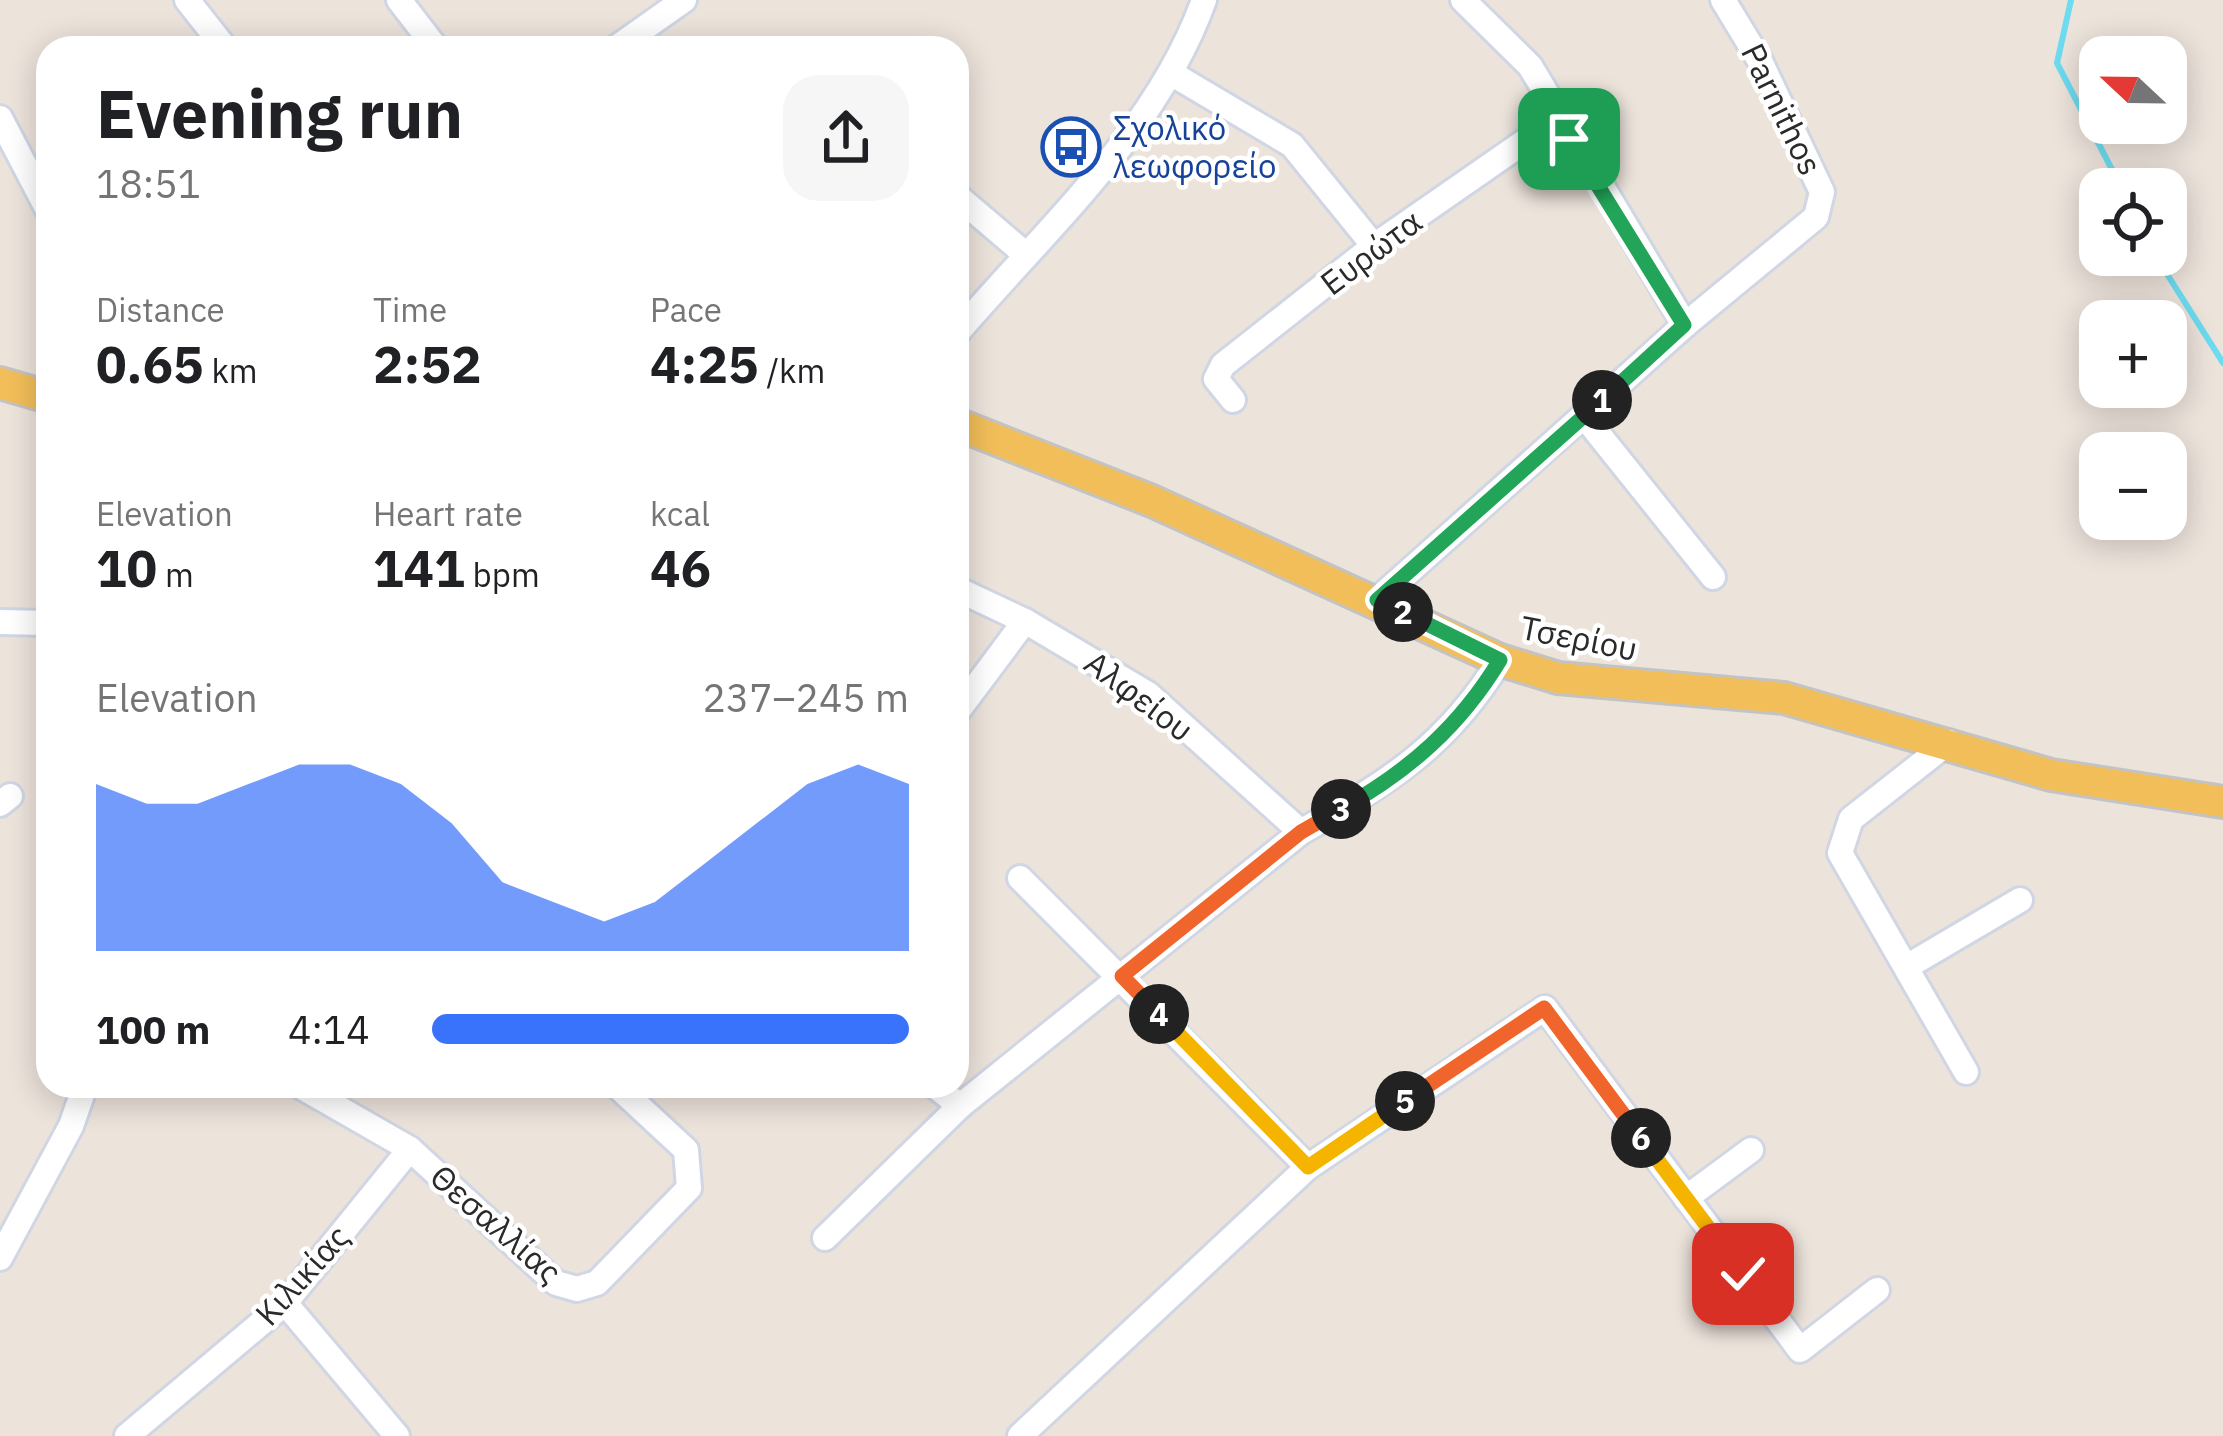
<!DOCTYPE html>
<html lang="en">
<head>
<meta charset="utf-8">
<style>
	body { margin:0; font-family:"IBM Plex Sans",sans-serif; background:#f6f6f6; color:#202124; height:100vh; display:flex; flex-direction:column; font-size:45px; white-space:nowrap }
	* { box-sizing:border-box; margin:0 }
	p { font-size:39px; color:#757577 }
	.icon { flex:none; width:66px; height:66px; fill:none; stroke:currentColor; stroke-width:2; stroke-linecap:round; stroke-linejoin:round }
	.map { position:relative; flex:1; overflow:hidden }
	.panel { position:absolute; left:36px; top:36px; width:933px; height:1062px; display:flex; flex-direction:column; background:#fff; border-radius:36px; box-shadow:0 6px 30px #0003 }
	.panel>* { flex:none }
	.needle { width:78px; rotate:292deg }
	.fabs { position:absolute; left:2079px; top:36px; display:grid; gap:24px }
	.fabs a { display:grid; place-items:center; width:108px; height:108px; border-radius:24px; background:#fff; box-shadow:0 6px 30px #0003; font-size:60px }
	.pin { position:absolute; display:grid; place-items:center; width:102px; height:102px; color:#fff; margin:-51px; border-radius:24px; box-shadow:0 6px 18px #0006 }
	.km { position:absolute; width:60px; height:60px; margin:-30px; border-radius:50%; background:#222; color:#fff; font-size:33px; line-height:60px; text-align:center }
	.round { display:grid; place-items:center; flex:none; width:126px; height:126px; border-radius:36px; background:#f6f6f6 }
	.overview { display:flex; align-items:center; justify-content:space-between; height:204px; padding:0 60px }
	h1 { font-size:66px; font-weight:800; line-height:90px }
	.stats { display:grid; grid-template-columns:repeat(3,1fr); gap:18px; height:204px; padding:12px 60px }
	.stats div { display:grid; align-content:center }
	.stats b { font-size:51px; font-weight:800 }
	.stats small { font-size:33px; font-weight:400 }
	.stats p { font-size:33px }
	.chart { height:336px; padding:24px 60px }
	.chart p { display:flex; justify-content:space-between }
	.chart svg { width:100%; height:216px; margin-top:12px; fill:#3972fb; opacity:.7 }
	ul { padding:0 60px; list-style:none; font-size:39px }
	li { display:grid; grid-template-columns:192px 144px 1fr; align-items:center; height:90px }
	li i { height:30px; border-radius:15px; background:#3972fb }
	.map>svg:first-child { display:block }
</style>
</head>
<body>
<div class="map">
<svg width="2223" height="1436" viewBox="0 0 2223 1436">
	<rect width="100%" height="100%" fill="#ece3db"/>
	<g fill="none" stroke-linecap="round" stroke-linejoin="round">
		<!-- stream -->
		<g stroke="#6ddbf0" stroke-width="6">
			<polyline points="2071,0 2057,63 2122,189"/>
			<polyline points="2155,255 2223,363"/>
		</g>
		<defs>
			<g id="minor">
				<polyline points="187,0 225,48"/>
				<polyline points="399,0 436,48"/>
				<polyline points="1463,0 1530,66 1685,325"/>
				<polyline points="616,48 684,0"/>
				<polyline points="1174,75 1292,145 1374,246"/>
				<polyline points="0,118 48,210"/>
				<polyline points="957,196 1025,254"/>
				<path d="M 957,333 C 1046,229 1157,131 1204,0"/>
				<polyline points="1233,400 1216,379 1223,365 1374,246 1557,119"/>
				<polyline points="1584,416 1713,577"/>
				<polyline points="957,589 1025,621 1148,694 1301,832"/>
				<polyline points="1377,600 1685,325 1816,217 1822,192 1760,61 1723,0"/>
				<polyline points="0,622 48,623"/>
				<polyline points="957,712 1025,621"/>
				<polyline points="1949,742 1851,819 1840,853 1966,1072"/>
				<polyline points="0,804 10,796"/>
				<polyline points="1020,878 1308,1167"/>
				<polyline points="1908,966 2020,900"/>
				<polyline points="300,1086 410,1149 556,1283 577,1289 597,1283 689,1188 686,1150 617,1086"/>
				<polyline points="935,1086 960,1106"/>
				<polyline points="1686,1198 1751,1150"/>
				<path d="M 825,1238 L 960,1106 L 1301,832 C 1388,782 1447,747 1500,660"/>
				<polyline points="0,1258 71,1126 85,1086"/>
				<polyline points="285,1303 397,1436"/>
				<polyline points="127,1436 285,1303 410,1149"/>
				<polyline points="1020,1436 1308,1167 1545,1008 1800,1350 1877,1290"/>
			</g>
			<g id="major">
				<polyline points="0,383 48,397"/>
				<polyline points="957,424 1152,501 1500,660 1558,678 1784,698 2051,775 2223,802"/>
			</g>
		</defs>
		<!-- minor casing -->
		<use href="#minor" stroke="#d0d6e3" stroke-width="30"/>
		<!-- major casing -->
		<use href="#major" stroke="#c3c3c3" stroke-width="36"/>
		<!-- minor -->
		<use href="#minor" stroke="#fff" stroke-width="24"/>
		<!-- major -->
		<use href="#major" stroke="#f2be5a" stroke-width="30"/>
	</g>
	<g fill="none" stroke-linecap="round" stroke-linejoin="round">
		<defs>
			<polyline id="split-1" points="1569,139 1684,325 1602,400"/>
			<polyline id="split-2" points="1403,612 1377,600 1602,400"/>
			<path id="split-3" d="M 1341,809 C 1409,771 1460,726 1500,660 L 1403,612"/>
			<polyline id="split-4" points="1159,1014 1122,976 1301,832 1341,809"/>
			<polyline id="split-5" points="1159,1014 1308,1167 1405,1101"/>
			<polyline id="split-6" points="1405,1101 1544,1008 1641,1138"/>
			<polyline id="split-7" points="1641,1138 1743,1274"/>
		</defs>
		<!-- split-1 casing -->
		<use href="#split-1" stroke="#fff" stroke-width="24"/>
		<!-- split-2 casing -->
		<use href="#split-2" stroke="#fff" stroke-width="24"/>
		<!-- split-3 casing -->
		<use href="#split-3" stroke="#fff" stroke-width="24"/>
		<!-- split-4 casing -->
		<use href="#split-4" stroke="#fff" stroke-width="24"/>
		<!-- split-5 casing -->
		<use href="#split-5" stroke="#fff" stroke-width="24"/>
		<!-- split-6 casing -->
		<use href="#split-6" stroke="#fff" stroke-width="24"/>
		<!-- split-7 casing -->
		<use href="#split-7" stroke="#fff" stroke-width="24"/>
		<!-- split-1 -->
		<use href="#split-1" stroke="#22a559" stroke-width="15"/>
		<!-- split-2 -->
		<use href="#split-2" stroke="#22a559" stroke-width="15"/>
		<!-- split-3 -->
		<use href="#split-3" stroke="#22a559" stroke-width="15"/>
		<!-- split-4 -->
		<use href="#split-4" stroke="#f0652b" stroke-width="15"/>
		<!-- split-5 -->
		<use href="#split-5" stroke="#f5b400" stroke-width="15"/>
		<!-- split-6 -->
		<use href="#split-6" stroke="#f0652b" stroke-width="15"/>
		<!-- split-7 -->
		<use href="#split-7" stroke="#f5b400" stroke-width="15"/>
	</g>
	<!-- icons -->
	<defs>
		<symbol id="bus-ring" viewBox="-11 -11 22 22"><circle r="9.5" fill="#fff" stroke="#1a4fb4" stroke-width="1.5"/><path d="M-5-6H5V4H4V6H2V4H-2V6H-4V4H-5ZM-3.5-4V0h7V-4ZM-3.5 1.2v1.5H-2V1.2ZM2 1.2v1.5H3.5V1.2Z" fill="#1a4fb4"/></symbol>
	</defs>
	<g fill-rule="evenodd">
		<use href="#bus-ring" x="1038" y="114" width="66" height="66"/>
	</g>
	<g text-anchor="middle" stroke-width="9" stroke-linejoin="round" paint-order="stroke">
		<!-- street labels -->
		<g font-size="33" fill="#2a2a2a" stroke="#fff">
			<text transform="translate(1782 109) rotate(64)" y="12">Parnithos</text>
			<text transform="translate(1371 252) rotate(-37)" y="12">Ευρώτα</text>
			<text transform="translate(1579 638) rotate(11)" y="12">Τσερίου</text>
			<text transform="translate(1139 696) rotate(37)" y="12">Αλφείου</text>
			<text transform="translate(496 1224) rotate(41)" y="12">Θεσαλλίας</text>
			<text transform="translate(302 1275) rotate(-48)" y="12">Κιλικίας</text>
		</g>
		<!-- transit labels -->
		<g font-size="33" fill="#164399" stroke="#fff" text-anchor="start">
			<text x="1113" y="140">Σχολικό<tspan x="1113" dy="38">λεωφορείο</tspan></text>
		</g>
	</g>
</svg>
<div class="fabs">
<a><svg class="needle" viewBox="-14 -14 28 28"><path d="M0-13l5 13h-10z" fill="#e53935"/><path d="M0 13l5-13h-10z" fill="#757577"/></svg></a>
<a><svg class="icon" aria-label="locate" viewBox="0 0 24 24"><circle cx="12" cy="12" r="6"/><path d="M12 2v4M12 18v4M2 12h4M18 12h4"/></svg></a>
<a>+</a>
<a>−</a>
</div>
<div class="pin" style="left:1569px;top:139px;background:#1e9e55"><svg class="icon" aria-label="arrive" viewBox="0 0 24 24"><path d="M6 21V4h12l-3 4 3 4H6"/></svg></div>
<div class="pin" style="left:1743px;top:1274px;background:#d93025"><svg class="icon" aria-label="check" viewBox="0 0 24 24"><path d="M5 12l5 5 9-10"/></svg></div>
<b class="km" style="left:1602px;top:400px">1</b>
<b class="km" style="left:1403px;top:612px">2</b>
<b class="km" style="left:1341px;top:809px">3</b>
<b class="km" style="left:1159px;top:1014px">4</b>
<b class="km" style="left:1405px;top:1101px">5</b>
<b class="km" style="left:1641px;top:1138px">6</b>
<section class="panel">
<div class="overview"><div><h1>Evening run</h1><p>18:51</p></div><a class="round"><svg class="icon" aria-label="share" viewBox="0 0 24 24"><path d="M12 15V3M7 8l5-5 5 5M5 13v7h14v-7"/></svg></a></div>
<div class="stats">
<div><p>Distance</p><b>0.65<small> km</small></b></div>
<div><p>Time</p><b>2:52</b></div>
<div><p>Pace</p><b>4:25<small> /km</small></b></div>
</div>
<div class="stats">
<div><p>Elevation</p><b>10<small> m</small></b></div>
<div><p>Heart rate</p><b>141<small> bpm</small></b></div>
<div><p>kcal</p><b>46</b></div>
</div>
<div class="chart"><p><span>Elevation</span>237–245 m</p>
<svg viewBox="0 0 160 44" preserveAspectRatio="none"><path d="M0 44V10L10 14L20 14L30 10L40 6L50 6L60 10L70 18L80 30L90 34L100 38L110 34L120 26L130 18L140 10L150 6L160 10V44z"/></svg>
</div>
<ul>
<li><b>100 m</b>4:14<i style="width:100%"></i></li>
</ul>
</section>
</div>
</body>
</html>
